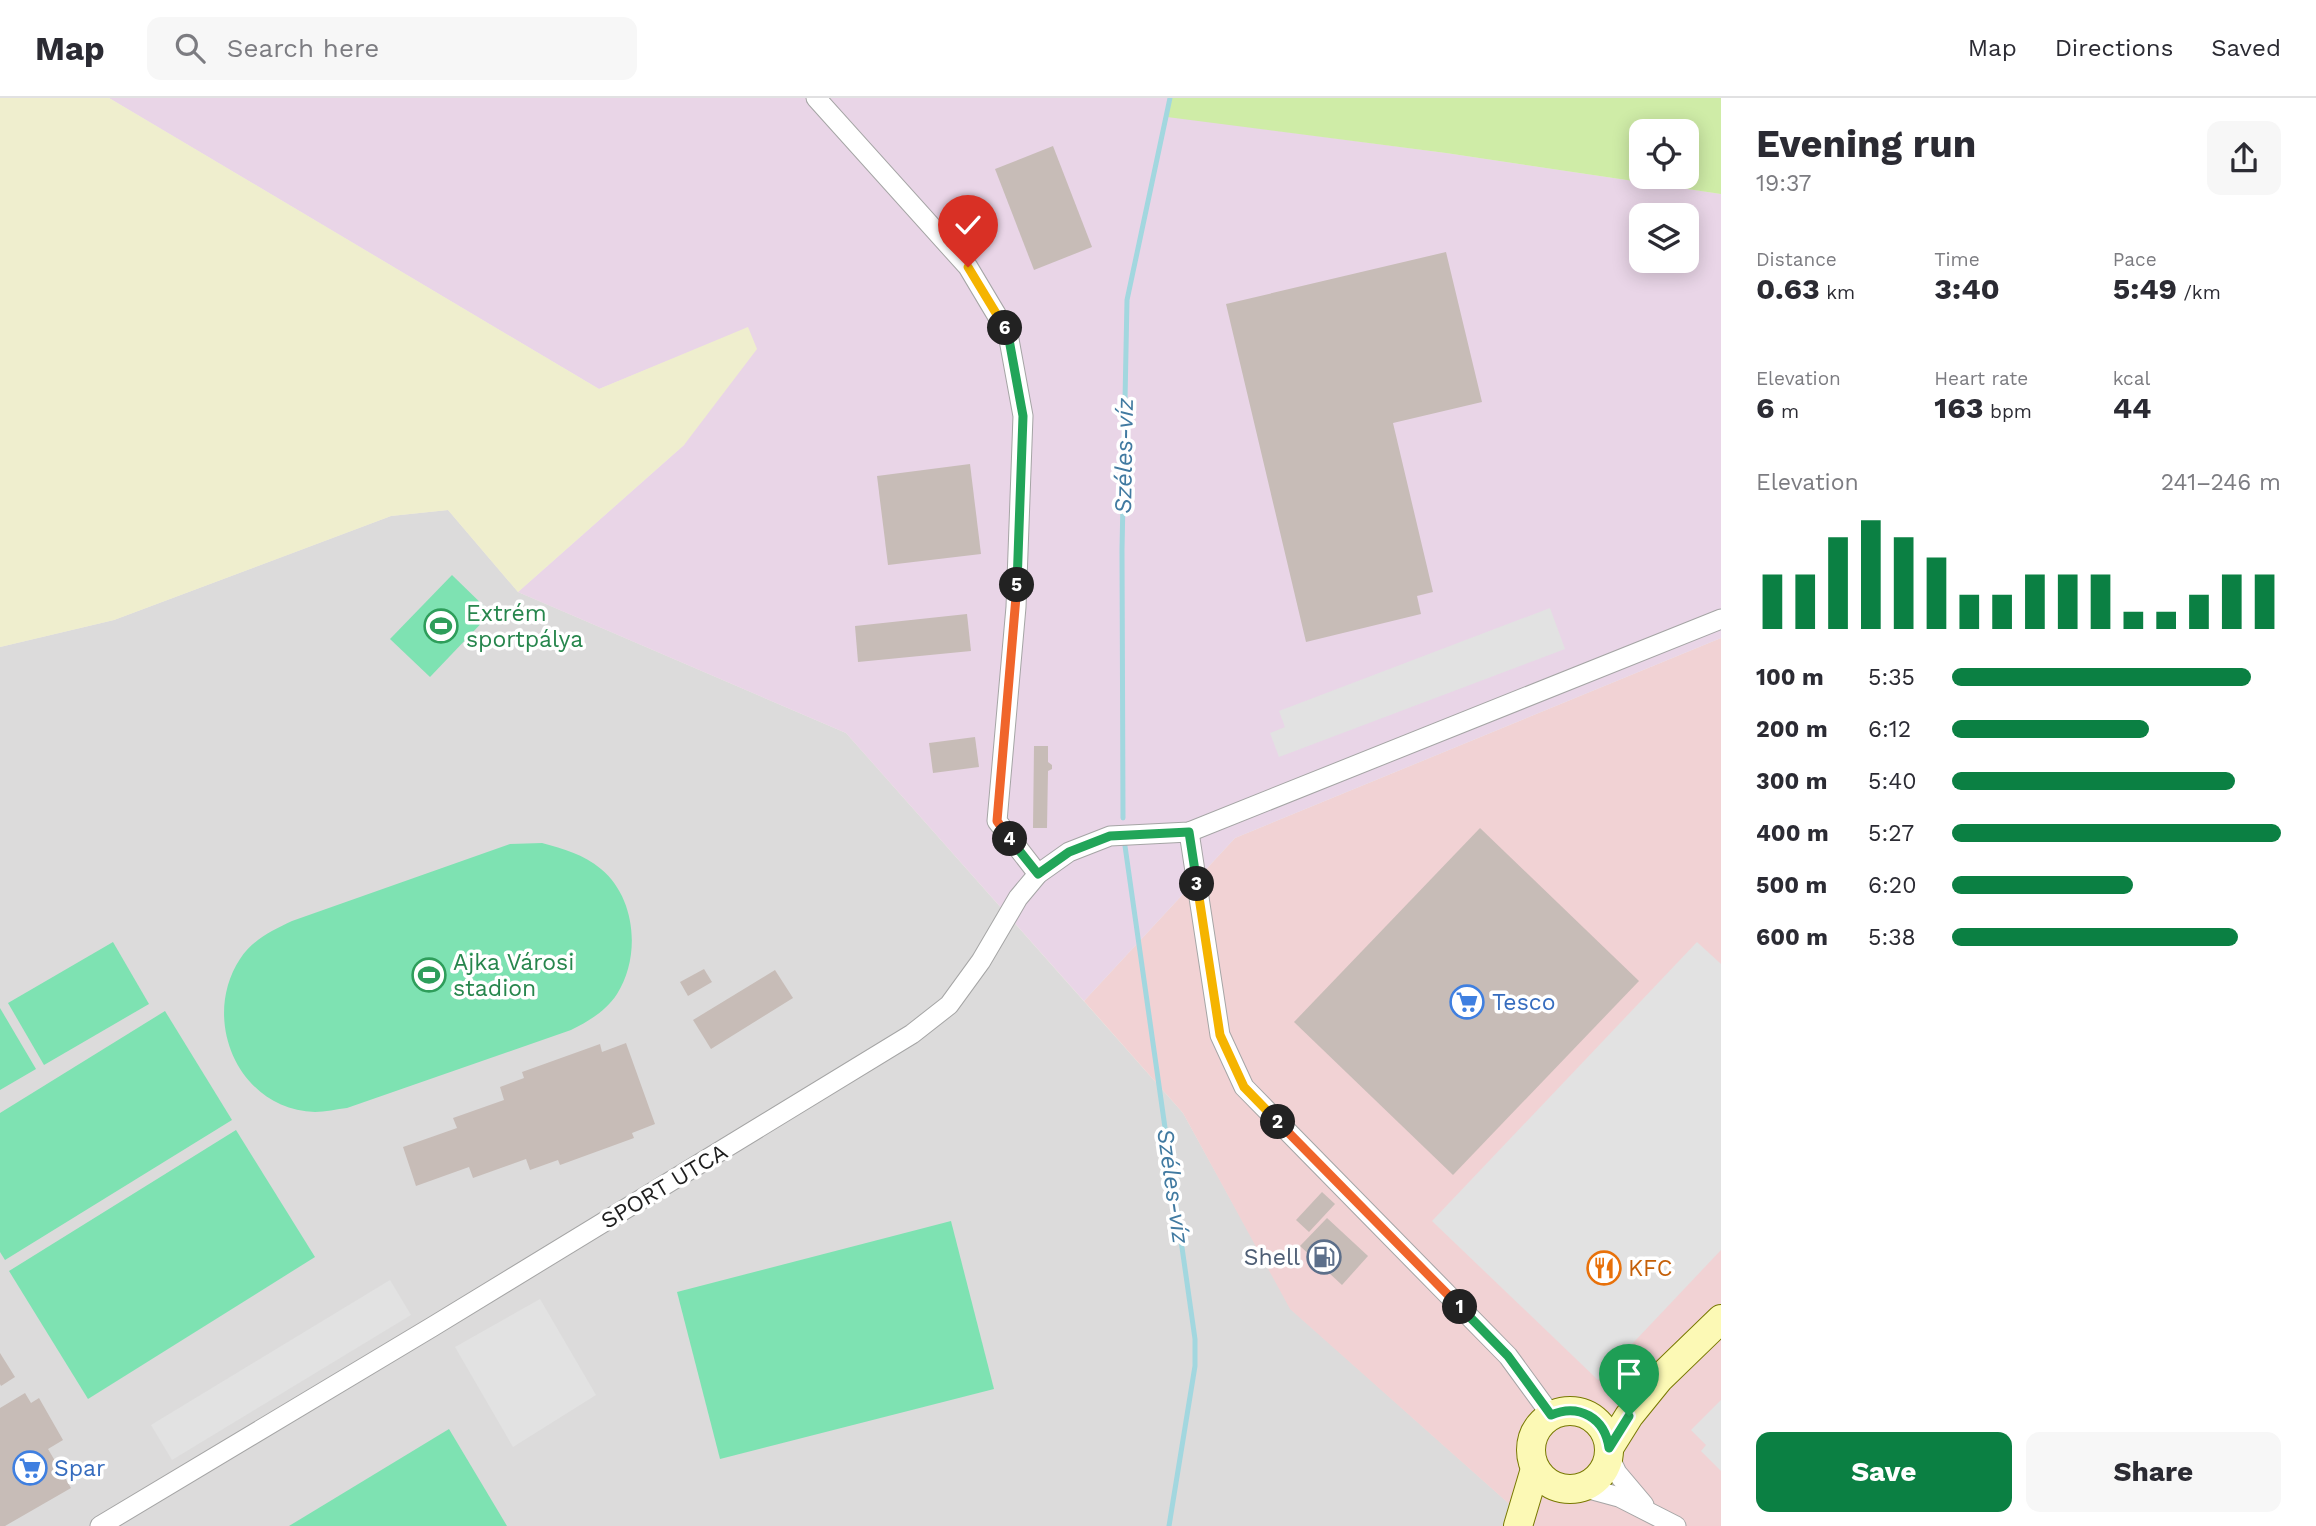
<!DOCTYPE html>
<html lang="en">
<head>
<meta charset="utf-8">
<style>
	body { margin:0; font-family:"Work Sans",sans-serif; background:#f7f7f7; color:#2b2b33; height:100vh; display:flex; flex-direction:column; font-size:26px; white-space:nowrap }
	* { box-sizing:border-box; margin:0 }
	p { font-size:23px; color:#7c7c81 }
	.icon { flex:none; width:38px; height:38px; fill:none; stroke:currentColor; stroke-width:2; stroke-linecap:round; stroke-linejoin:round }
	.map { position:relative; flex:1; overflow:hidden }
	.details { display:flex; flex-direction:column; background:#fff; width:595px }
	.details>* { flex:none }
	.buttons { position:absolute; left:1629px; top:21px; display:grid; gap:14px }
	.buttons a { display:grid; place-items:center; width:70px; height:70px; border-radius:14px; background:#fff; box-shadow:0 4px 18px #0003; font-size:35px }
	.pin { position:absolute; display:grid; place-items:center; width:60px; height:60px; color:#fff; margin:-72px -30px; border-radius:50% 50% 50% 0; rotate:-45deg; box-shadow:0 0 7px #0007 }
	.pin .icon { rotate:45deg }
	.km { position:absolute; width:35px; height:35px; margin:-18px; border-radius:50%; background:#222; color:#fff; font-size:19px; line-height:35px; text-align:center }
	.round { display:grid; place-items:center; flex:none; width:74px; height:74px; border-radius:14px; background:#f7f7f7 }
	.head { display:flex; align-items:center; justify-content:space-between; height:119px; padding:0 35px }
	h1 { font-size:38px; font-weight:700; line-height:52px }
	.metrics { display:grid; grid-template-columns:repeat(3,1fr); gap:10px; height:119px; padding:7px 35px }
	.metrics div { display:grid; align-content:center }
	.metrics b { font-size:30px; font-weight:700 }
	.metrics small { font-size:19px; font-weight:400 }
	.metrics p { font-size:19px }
	.chart { height:196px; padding:14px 35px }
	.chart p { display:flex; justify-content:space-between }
	.chart svg { width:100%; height:126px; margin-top:7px; stroke:#0b8043; stroke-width:6 }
	.button { display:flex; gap:14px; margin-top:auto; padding:14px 35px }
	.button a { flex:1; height:80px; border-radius:14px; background:#0b8043; color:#fff; font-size:28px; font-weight:700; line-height:80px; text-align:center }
	.button a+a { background:#f7f7f7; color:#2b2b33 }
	ul { padding:0 35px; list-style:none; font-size:23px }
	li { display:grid; grid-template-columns:112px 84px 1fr; align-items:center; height:52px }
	li i { height:18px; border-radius:9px; background:#0b8043 }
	header { display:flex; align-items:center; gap:42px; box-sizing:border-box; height:98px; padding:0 35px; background:#fff; border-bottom:2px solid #e1e1e2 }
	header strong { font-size:33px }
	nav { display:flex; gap:38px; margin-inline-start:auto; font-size:24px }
	.search { width:490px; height:63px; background:#f7f7f7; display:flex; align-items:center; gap:18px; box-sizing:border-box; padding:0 24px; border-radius:14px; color:#7c7c81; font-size:26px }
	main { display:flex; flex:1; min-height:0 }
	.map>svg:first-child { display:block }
</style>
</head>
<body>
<header>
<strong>Map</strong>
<div class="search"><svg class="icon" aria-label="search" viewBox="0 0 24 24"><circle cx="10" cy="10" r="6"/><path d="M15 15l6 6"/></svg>Search here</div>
<nav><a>Map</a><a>Directions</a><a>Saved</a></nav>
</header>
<main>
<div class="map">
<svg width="1721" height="1428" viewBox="0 0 1721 1428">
	<rect width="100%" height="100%" fill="#efeae3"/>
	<!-- residential -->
	<polygon fill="#dcdbdb" points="448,412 518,494 846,635 1183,1015 1291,1211 1534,1428 0,1428 0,549 114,522 391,418"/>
	<!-- commercial -->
	<polygon fill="#f1d2d4" points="1721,540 1721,1428 1534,1428 1290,1211 1183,1015 1084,903 1235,740"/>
	<!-- industrial -->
	<path fill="#e9d5e7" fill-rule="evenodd" d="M 109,0 L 1171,0 L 1167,18 L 1446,55 L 1721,96 L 1721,540 L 1235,740 L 1084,903 L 846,635 L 518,494 L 684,347 L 748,230 L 599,291 ZM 1642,117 L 1687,117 L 1687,163 L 1642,163 Z"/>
	<!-- farmland -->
	<polygon fill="#efeece" points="0,0 109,0 599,291 748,229 757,251 684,347 518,494 448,412 391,418 114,522 0,549"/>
	<!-- grass -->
	<path fill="#cfeca7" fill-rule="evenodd" d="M 1171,0 L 1721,0 L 1721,96 L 1446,55 L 1167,19 ZM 1642,33 L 1687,33 L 1687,79 L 1642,79 Z"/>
	<!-- pitch -->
	<g fill="#7ee2b2">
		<polygon points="452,477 491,515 430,579 390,541"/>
		<path d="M 542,745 C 564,751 583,756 601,771 C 636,800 641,858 617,896 C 606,913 589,923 571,932 L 347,1010 C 337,1011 325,1014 315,1014 C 239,1012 200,922 240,861 C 252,842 273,832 292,823 L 510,746 Z"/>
		<polygon points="113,844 149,906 44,967 8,905"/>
		<polygon points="0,910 36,971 0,992"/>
		<polygon points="165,913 232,1022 5,1162 0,1154 0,1015"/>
		<polygon points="236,1032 315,1159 88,1301 9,1173"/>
		<polygon points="951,1123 994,1291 720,1361 677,1194"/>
		<polygon points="449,1331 507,1428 289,1428"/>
	</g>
	<!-- parking -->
	<g fill="#e2e2e2">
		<polygon points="1550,510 1565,551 1279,659 1270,635 1285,629 1279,613"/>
		<polygon points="1697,844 1721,866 1721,1152 1598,1282 1432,1123"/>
		<polygon points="390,1182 411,1217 172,1362 151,1327"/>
		<polygon points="540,1201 596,1297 513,1349 455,1249"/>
		<polygon points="1721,1302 1721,1373 1701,1353 1706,1347 1691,1332"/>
	</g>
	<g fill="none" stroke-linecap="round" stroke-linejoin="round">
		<!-- stream -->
		<g stroke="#a2d7df" stroke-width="5">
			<polyline points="1123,720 1122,452 1127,202 1170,0"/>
			<polyline points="1125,748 1195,1241 1195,1268 1169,1428"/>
		</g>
	</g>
	<!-- building -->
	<g fill="#c7bcb7">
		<polygon points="1053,48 1092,149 1034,172 995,71"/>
		<polygon points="1446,154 1482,304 1393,325 1433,494 1417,498 1421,516 1306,544 1226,206"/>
		<polygon points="970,366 981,456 888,467 877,378"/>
		<polygon points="967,516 971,553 858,564 855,528"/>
		<polygon points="975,639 979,669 933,675 929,645"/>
		<polygon points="1034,648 1048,648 1048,664 1052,667 1052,671 1048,673 1047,730 1033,730"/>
		<polygon points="1480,730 1639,883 1453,1077 1294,924"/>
		<polygon points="704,871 712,884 688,898 680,884"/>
		<polygon points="775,872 793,900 711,951 693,922"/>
		<polygon points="626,945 655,1026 632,1035 634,1040 560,1067 558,1062 530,1072 526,1061 473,1080 469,1069 416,1088 403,1049 457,1030 453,1020 504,1002 500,989 524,980 522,974 600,946 602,954"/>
		<polygon points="1322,1094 1335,1106 1309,1134 1296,1122"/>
		<polygon points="1327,1120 1368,1158 1342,1187 1300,1148"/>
		<polygon points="0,1255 15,1279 1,1288 0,1286"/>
		<polygon points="25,1295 31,1305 39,1300 63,1342 48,1351 71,1390 5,1428 0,1428 0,1310"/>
	</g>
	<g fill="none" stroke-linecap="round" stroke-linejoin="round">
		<defs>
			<g id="street">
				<polyline points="816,0 968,169 1008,236 1023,318 1016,509 997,723 1038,776"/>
				<polyline points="1189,734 1220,937 1244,989 1508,1258 1551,1317"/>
				<polyline points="1609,1358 1617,1375 1644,1407"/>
				<polyline points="1582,1389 1619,1399 1676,1428"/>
				<polyline points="100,1428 432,1229 912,936 949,907 981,863 1018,800 1038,776 1069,754 1110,738 1189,734 1721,521"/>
			</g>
			<g id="secondary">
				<circle cx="1570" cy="1352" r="39"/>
				<polyline points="1609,1350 1629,1318 1659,1281 1721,1221"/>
				<polyline points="1518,1428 1535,1371"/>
			</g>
		</defs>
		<!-- street casing -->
		<use href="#street" stroke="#a5a5a5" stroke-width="21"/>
		<!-- secondary casing -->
		<use href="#secondary" stroke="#787900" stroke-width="30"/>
		<!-- street -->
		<use href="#street" stroke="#fff" stroke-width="19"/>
		<!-- secondary -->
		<use href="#secondary" stroke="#fcf9b5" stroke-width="28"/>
	</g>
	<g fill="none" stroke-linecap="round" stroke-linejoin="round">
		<defs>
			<path id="split-1" d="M 1460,1209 L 1508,1258 L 1551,1317 C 1579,1305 1605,1320 1609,1350 L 1629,1318"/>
			<polyline id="split-2" points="1278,1024 1460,1209"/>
			<polyline id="split-3" points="1197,786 1220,937 1244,989 1278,1024"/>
			<polyline id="split-4" points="1010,741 1038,776 1069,754 1110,738 1189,734 1197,786"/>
			<polyline id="split-5" points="1010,741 997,723 1017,487"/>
			<polyline id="split-6" points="1005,230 1008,236 1023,318 1017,487"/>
			<polyline id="split-7" points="968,169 1005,230"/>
		</defs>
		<!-- split-1 casing -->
		<use href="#split-1" stroke="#fff" stroke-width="14"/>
		<!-- split-2 casing -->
		<use href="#split-2" stroke="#fff" stroke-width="14"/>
		<!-- split-3 casing -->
		<use href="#split-3" stroke="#fff" stroke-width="14"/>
		<!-- split-4 casing -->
		<use href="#split-4" stroke="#fff" stroke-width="14"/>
		<!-- split-5 casing -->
		<use href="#split-5" stroke="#fff" stroke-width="14"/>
		<!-- split-6 casing -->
		<use href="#split-6" stroke="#fff" stroke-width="14"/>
		<!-- split-7 casing -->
		<use href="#split-7" stroke="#fff" stroke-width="14"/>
		<!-- split-1 -->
		<use href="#split-1" stroke="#22a559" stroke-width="9"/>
		<!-- split-2 -->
		<use href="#split-2" stroke="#f0652b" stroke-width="9"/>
		<!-- split-3 -->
		<use href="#split-3" stroke="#f5b400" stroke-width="9"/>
		<!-- split-4 -->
		<use href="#split-4" stroke="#22a559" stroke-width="9"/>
		<!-- split-5 -->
		<use href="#split-5" stroke="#f0652b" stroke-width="9"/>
		<!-- split-6 -->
		<use href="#split-6" stroke="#22a559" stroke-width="9"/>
		<!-- split-7 -->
		<use href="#split-7" stroke="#f5b400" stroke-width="9"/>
	</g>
	<!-- icons -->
	<defs>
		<symbol id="stadium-ring" viewBox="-11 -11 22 22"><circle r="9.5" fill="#fff" stroke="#2e9e5b" stroke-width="1.5"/><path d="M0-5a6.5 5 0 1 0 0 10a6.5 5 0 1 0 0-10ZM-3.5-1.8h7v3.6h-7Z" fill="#2e9e5b"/></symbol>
		<symbol id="supermarket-ring" viewBox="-11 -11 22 22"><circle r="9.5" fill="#fff" stroke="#3f7fe0" stroke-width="1.5"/><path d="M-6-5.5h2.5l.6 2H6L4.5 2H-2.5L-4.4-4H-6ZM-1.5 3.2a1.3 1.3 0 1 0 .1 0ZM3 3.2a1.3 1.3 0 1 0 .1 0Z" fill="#3f7fe0"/></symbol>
		<symbol id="fuel-ring" viewBox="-11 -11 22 22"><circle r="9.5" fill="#fff" stroke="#5c6f8a" stroke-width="1.5"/><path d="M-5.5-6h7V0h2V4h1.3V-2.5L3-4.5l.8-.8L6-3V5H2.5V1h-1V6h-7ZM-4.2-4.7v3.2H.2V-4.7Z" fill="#5c6f8a"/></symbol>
		<symbol id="restaurant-ring" viewBox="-11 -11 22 22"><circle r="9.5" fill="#fff" stroke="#e8710a" stroke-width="1.5"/><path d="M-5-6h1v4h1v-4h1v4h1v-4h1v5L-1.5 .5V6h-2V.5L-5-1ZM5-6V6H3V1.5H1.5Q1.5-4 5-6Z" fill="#e8710a"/></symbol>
	</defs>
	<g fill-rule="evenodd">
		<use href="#stadium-ring" x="422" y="509" width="38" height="38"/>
		<use href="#stadium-ring" x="410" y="858" width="38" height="38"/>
		<use href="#supermarket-ring" x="1448" y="885" width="38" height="38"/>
		<use href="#fuel-ring" x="1305" y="1140" width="38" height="38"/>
		<use href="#restaurant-ring" x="1585" y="1151" width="38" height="38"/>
		<use href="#supermarket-ring" x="11" y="1351" width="38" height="38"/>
	</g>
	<g text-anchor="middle" stroke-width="7" stroke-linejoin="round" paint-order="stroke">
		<!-- leisure labels -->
		<g font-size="23" fill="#27864d" stroke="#fff" text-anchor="start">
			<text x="466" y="523">Extrém<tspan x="466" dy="26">sportpálya</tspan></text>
			<text x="453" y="872">Ajka Városi<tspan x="453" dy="26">stadion</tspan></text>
		</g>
		<!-- shop labels -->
		<g font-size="23" fill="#366cbe" stroke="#fff" text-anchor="start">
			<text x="1492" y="912">Tesco</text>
			<text x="54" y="1378">Spar</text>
		</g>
		<!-- street labels -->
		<g font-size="23" fill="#1e1e1e" stroke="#fff">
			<text transform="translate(664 1088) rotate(-31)" y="8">SPORT UTCA</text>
		</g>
		<!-- service labels -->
		<g font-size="23" fill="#4e5e75" stroke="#fff" text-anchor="end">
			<text x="1300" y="1167">Shell</text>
		</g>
		<!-- food labels -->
		<g font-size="23" fill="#c56008" stroke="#fff" text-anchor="start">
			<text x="1628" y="1178">KFC</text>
		</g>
		<!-- water labels -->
		<g font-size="24" font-style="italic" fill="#417aa1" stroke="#fff">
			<text transform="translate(1124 358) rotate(-89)" y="8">Széles-víz</text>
			<text transform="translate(1173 1088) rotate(82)" y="8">Széles-víz</text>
		</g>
	</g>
</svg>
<div class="buttons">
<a><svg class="icon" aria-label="locate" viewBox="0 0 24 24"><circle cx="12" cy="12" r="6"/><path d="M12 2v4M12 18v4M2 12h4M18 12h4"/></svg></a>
<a><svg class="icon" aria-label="layers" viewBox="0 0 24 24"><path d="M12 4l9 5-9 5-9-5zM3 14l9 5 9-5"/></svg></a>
</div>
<div class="pin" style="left:1629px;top:1318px;background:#1e9e55"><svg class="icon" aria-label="arrive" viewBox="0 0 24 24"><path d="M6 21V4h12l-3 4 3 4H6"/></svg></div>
<div class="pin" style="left:968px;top:169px;background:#d93025"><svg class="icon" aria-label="check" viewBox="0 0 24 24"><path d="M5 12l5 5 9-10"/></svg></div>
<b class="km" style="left:1460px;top:1209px">1</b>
<b class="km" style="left:1278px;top:1024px">2</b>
<b class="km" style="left:1197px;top:786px">3</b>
<b class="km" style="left:1010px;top:741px">4</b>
<b class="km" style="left:1017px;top:487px">5</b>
<b class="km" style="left:1005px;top:230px">6</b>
</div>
<section class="details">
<div class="head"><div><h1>Evening run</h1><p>19:37</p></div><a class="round"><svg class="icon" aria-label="share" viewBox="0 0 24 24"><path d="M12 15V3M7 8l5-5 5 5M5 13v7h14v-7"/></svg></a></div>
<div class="metrics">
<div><p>Distance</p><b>0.63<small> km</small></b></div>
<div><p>Time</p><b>3:40</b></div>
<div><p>Pace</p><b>5:49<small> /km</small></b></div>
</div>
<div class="metrics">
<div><p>Elevation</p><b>6<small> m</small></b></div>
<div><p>Heart rate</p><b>163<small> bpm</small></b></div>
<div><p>kcal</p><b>44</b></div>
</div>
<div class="chart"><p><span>Elevation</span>241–246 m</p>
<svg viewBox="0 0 160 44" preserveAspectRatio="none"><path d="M5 44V25M15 44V25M25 44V12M35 44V6M45 44V12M55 44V19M65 44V32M75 44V32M85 44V25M95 44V25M105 44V25M115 44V38M125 44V38M135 44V32M145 44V25M155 44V25"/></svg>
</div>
<ul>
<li><b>100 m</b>5:35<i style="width:91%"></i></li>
<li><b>200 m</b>6:12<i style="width:60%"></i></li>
<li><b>300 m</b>5:40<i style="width:86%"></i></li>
<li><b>400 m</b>5:27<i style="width:100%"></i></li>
<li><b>500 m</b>6:20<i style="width:55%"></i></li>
<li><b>600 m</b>5:38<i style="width:87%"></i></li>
</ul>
<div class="button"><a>Save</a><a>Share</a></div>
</section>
</main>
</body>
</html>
